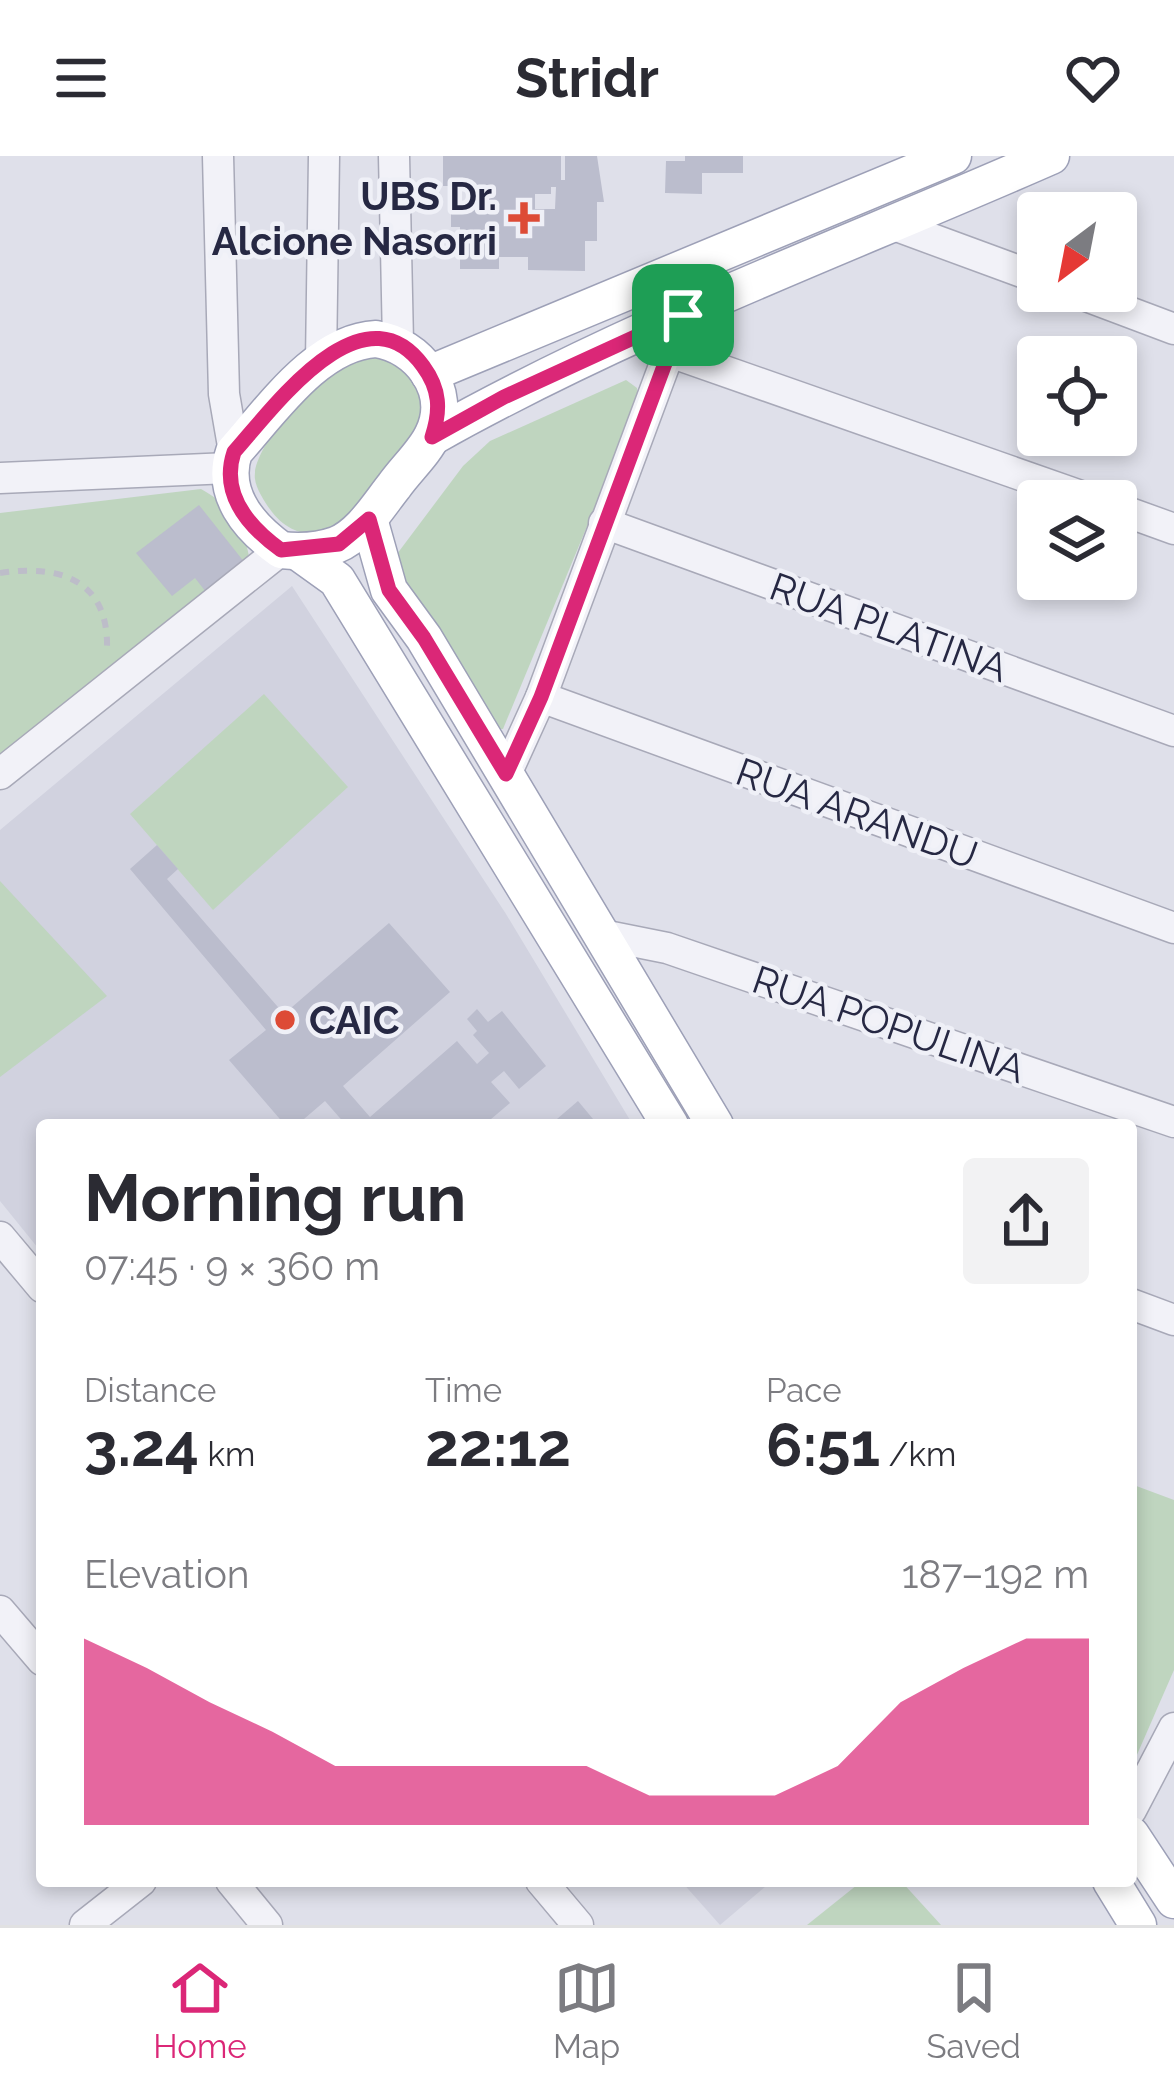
<!DOCTYPE html>
<html lang="en">
<head>
<meta charset="utf-8">
<style>
	body { margin:0; font-family:Raleway,sans-serif; background:#f2f2f3; color:#2b2b33; height:100vh; display:flex; flex-direction:column; font-size:45px; white-space:nowrap }
	* { box-sizing:border-box; margin:0 }
	p { font-size:39px; color:#7c7c81 }
	.icon { flex:none; width:66px; height:66px; fill:none; stroke:currentColor; stroke-width:2; stroke-linecap:round; stroke-linejoin:round }
	.map { position:relative; flex:1; overflow:hidden }
	.details { position:absolute; left:36px; top:963px; width:1101px; height:768px; display:flex; flex-direction:column; background:#fff; border-radius:12px; box-shadow:0 6px 18px #0003 }
	.details>* { flex:none }
	.needle { width:78px; rotate:212deg }
	.tools { position:absolute; left:1017px; top:36px; display:grid; gap:24px }
	.tools a { display:grid; place-items:center; width:120px; height:120px; border-radius:12px; background:#fff; box-shadow:0 6px 18px #0003; font-size:60px }
	.pin { position:absolute; display:grid; place-items:center; width:102px; height:102px; color:#fff; margin:-51px; border-radius:24px; box-shadow:0 6px 18px #0006 }
	.round { display:grid; place-items:center; flex:none; width:126px; height:126px; border-radius:12px; background:#f2f2f3 }
	.summary { display:flex; align-items:center; justify-content:space-between; height:204px; padding:0 48px }
	h1 { font-size:66px; font-weight:700; line-height:90px }
	.metrics { display:grid; grid-template-columns:repeat(3,1fr); gap:18px; height:204px; padding:12px 48px }
	.metrics div { display:grid; align-content:center }
	.metrics b { font-size:60px; font-weight:700 }
	.metrics small { font-size:33px; font-weight:400 }
	.metrics p { font-size:33px }
	.chart { height:336px; padding:24px 48px }
	.chart p { display:flex; justify-content:space-between }
	.chart svg { width:100%; height:216px; margin-top:12px; fill:#db2777; opacity:.7 }
	header { display:flex; justify-content:space-between; align-items:center; height:156px; padding:0 48px; background:#fff; font-size:54px; font-weight:700 }
	.menu { display:flex; justify-content:space-around; align-items:center; height:168px; border-top:3px solid #e1e1e2; background:#fff; font-size:33px; color:#7c7c81 }
	.menu a { display:grid; justify-items:center; gap:6px }
	.menu .selected { color:#db2777 }
	.map>svg:first-child { display:block }
</style>
</head>
<body>
<header><svg class="icon" aria-label="menu" viewBox="0 0 24 24"><path d="M4 6h16M4 12h16M4 18h16"/></svg>Stridr<svg class="icon" aria-label="heart" viewBox="0 0 24 24"><path d="M12 20l-8-8c-3-5 5-10 8-4 3-6 11-1 8 4z"/></svg></header>
<div class="map">
<svg width="1174" height="1769" viewBox="0 0 1174 1769">
	<rect width="100%" height="100%" fill="#dfe0ea"/>
	<!-- built -->
	<g fill="#d1d2df">
		<polygon points="292,430 506,758 633,969 42,969 42,1097 0,1045 0,674"/>
		<polygon points="681,1725 772,1725 720,1769"/>
	</g>
	<!-- green -->
	<g fill="#bfd5bf">
		<path d="M 349,197 L 405,206 L 421,231 L 426,260 L 340,377 C 312,380 291,380 272,356 C 266,348 256,333 255,323 C 250,291 323,214 349,197 Z"/>
		<polygon points="626,224 637,232 639,245 503,573 491,573 398,435 397,398 463,310 490,285"/>
		<path d="M 201,333 C 233,351 244,370 250,406 L 0,605 L 0,357 Z"/>
		<polygon points="264,538 348,631 213,754 130,658"/>
		<polygon points="0,725 107,840 0,921"/>
		<polygon points="1131,1328 1174,1344 1174,1514 1136,1601 1131,1597"/>
		<polygon points="862,1725 901,1725 941,1769 807,1769"/>
	</g>
	<!-- building -->
	<g fill="#bbbdcd" fill-rule="evenodd">
		<path d="M 443,0 L 561,0 L 561,24 L 565,24 L 565,0 L 597,0 L 604,46 L 597,46 L 597,85 L 585,85 L 585,115 L 528,114 L 528,101 L 499,101 L 499,113 L 460,113 L 460,71 L 451,71 L 451,51 L 477,51 L 477,30 L 443,30 ZM 551,31 L 556,31 L 555,53 L 535,53 L 535,38 L 551,38 Z"/>
		<polygon points="685,0 743,0 743,17 702,17 702,38 665,37 666,5 685,5"/>
		<polygon points="199,349 245,407 206,436 195,422 172,440 136,397"/>
		<polygon points="157,689 178,713 167,723 284,858 389,767 450,836 343,930 370,961 457,885 477,908 489,897 473,879 477,875 467,863 477,853 488,866 502,855 546,910 519,933 504,915 491,926 510,947 484,969 346,969 325,945 297,969 285,969 229,904 266,874 130,713"/>
		<polygon points="578,945 598,969 550,969"/>
	</g>
	<g fill="none" stroke-linecap="round" stroke-linejoin="round">
		<defs>
			<g id="minor">
				<polyline points="218,0 224,238 234,296"/>
				<polyline points="394,0 398,186"/>
				<polyline points="894,69 1038,122"/>
				<polyline points="1073,135 1174,173"/>
				<polyline points="653,190 1095,345"/>
				<polyline points="321,205 324,0"/>
				<polyline points="0,322 229,312"/>
				<polyline points="1116,352 1174,373"/>
				<polyline points="604,367 1174,575"/>
				<polyline points="541,541 1174,772"/>
				<polyline points="0,618 281,394"/>
				<polyline points="506,618 541,541 683,159"/>
				<polyline points="602,779 667,792 1174,966"/>
				<polyline points="0,1081 42,1131"/>
				<polyline points="1131,1148 1174,1164"/>
				<polyline points="0,1455 42,1504"/>
				<polyline points="1131,1654 1174,1572"/>
				<polyline points="231,1725 267,1769"/>
				<polyline points="541,1725 578,1769"/>
				<polyline points="85,1769 141,1725"/>
			</g>
			<g id="major">
				<path d="M 376,183 C 418,189 454,234 433,278 C 425,296 406,313 394,330 C 378,350 361,379 336,389 C 319,395 299,396 281,394 C 249,371 220,338 234,296 C 271,255 317,186 376,183 Z"/>
				<polyline points="429,218 953,0"/>
				<path d="M 432,281 C 629,170 844,91 1051,0"/>
				<polyline points="369,363 389,434 424,482 715,969"/>
				<polyline points="298,396 337,424 670,969"/>
				<polyline points="1131,1679 1174,1744"/>
				<polyline points="1111,1725 1138,1769"/>
			</g>
		</defs>
		<!-- minor casing -->
		<use href="#minor" stroke="#a8a9b8" stroke-width="33"/>
		<!-- major casing -->
		<use href="#major" stroke="#9da0b7" stroke-width="39"/>
		<!-- path -->
		<path stroke="#bdbdc9" stroke-width="6" stroke-dasharray="9 9" stroke-linecap="butt" d="M 0,417 C 60,408 109,424 107,493"/>
		<!-- minor -->
		<use href="#minor" stroke="#f2f2f8" stroke-width="30"/>
		<!-- major -->
		<use href="#major" stroke="#fff" stroke-width="36"/>
	</g>
	<g fill="none" stroke-linecap="round" stroke-linejoin="round">
		<defs>
			<path id="route" d="M 683,159 L 541,541 L 506,618 L 424,482 L 389,434 L 369,363 L 339,388 L 281,394 C 249,371 220,338 234,296 C 274,251 363,128 423,210 C 440,233 441,254 432,281 L 504,241 Z"/>
		</defs>
		<!-- route casing -->
		<use href="#route" stroke="#fff" stroke-width="24"/>
		<!-- route -->
		<use href="#route" stroke="#db2777" stroke-width="15"/>
	</g>
	<!-- markers -->
	<g fill="#dd4b36" stroke="#eff0f7" stroke-width="4.5">
		<path d="M518 44h12v12h12v12h-12v12h-12v-12h-12v-12h12z"/>
		<circle cx="285" cy="864" r="12"/>
	</g>
	<g text-anchor="middle" stroke-width="9" stroke-linejoin="round" paint-order="stroke">
		<!-- poi labels -->
		<g font-size="39" font-weight="bold" fill="#262843" stroke="#eff0f7" text-anchor="end">
			<text x="497" y="54">UBS Dr.<tspan x="497" dy="45">Alcione Nasorri</tspan></text>
			<text x="309" y="878" text-anchor="start">CAIC</text>
		</g>
		<!-- street labels -->
		<g font-size="39" fill="#262843" stroke="#eff0f7">
			<text transform="translate(889 471) rotate(20)" y="14">RUA PLATINA</text>
			<text transform="translate(857 657) rotate(20)" y="14">RUA ARANDU</text>
			<text transform="translate(889 868) rotate(19)" y="14">RUA POPULINA</text>
		</g>
	</g>
</svg>
<div class="tools">
<a><svg class="needle" viewBox="-14 -14 28 28"><path d="M0-13l5 13h-10z" fill="#e53935"/><path d="M0 13l5-13h-10z" fill="#7c7c81"/></svg></a>
<a><svg class="icon" aria-label="locate" viewBox="0 0 24 24"><circle cx="12" cy="12" r="6"/><path d="M12 2v4M12 18v4M2 12h4M18 12h4"/></svg></a>
<a><svg class="icon" aria-label="layers" viewBox="0 0 24 24"><path d="M12 4l9 5-9 5-9-5zM3 14l9 5 9-5"/></svg></a>
</div>
<div class="pin" style="left:683px;top:159px;background:#1e9e55"><svg class="icon" aria-label="arrive" viewBox="0 0 24 24"><path d="M6 21V4h12l-3 4 3 4H6"/></svg></div>
<section class="details">
<div class="summary"><div><h1>Morning run</h1><p>07:45 · 9 × 360 m</p></div><a class="round"><svg class="icon" aria-label="share" viewBox="0 0 24 24"><path d="M12 15V3M7 8l5-5 5 5M5 13v7h14v-7"/></svg></a></div>
<div class="metrics">
<div><p>Distance</p><b>3.24<small> km</small></b></div>
<div><p>Time</p><b>22:12</b></div>
<div><p>Pace</p><b>6:51<small> /km</small></b></div>
</div>
<div class="chart"><p><span>Elevation</span>187–192 m</p>
<svg viewBox="0 0 160 44" preserveAspectRatio="none"><path d="M0 44V6L10 12L20 19L30 25L40 32L50 32L60 32L70 32L80 32L90 38L100 38L110 38L120 32L130 19L140 12L150 6L160 6V44z"/></svg>
</div>
</section>
</div>
<nav class="menu">
<a class="selected"><svg class="icon" aria-label="home" viewBox="0 0 24 24"><path d="M3 11l9-7 9 7M6 9v11h12V9"/></svg>Home</a>
<a><svg class="icon" aria-label="map" viewBox="0 0 24 24"><path d="M3 6l6-2 6 2 6-2v14l-6 2-6-2-6 2zM9 4v14M15 6v14"/></svg>Map</a>
<a><svg class="icon" aria-label="saved" viewBox="0 0 24 24"><path d="M7 4h10v16l-5-4-5 4z"/></svg>Saved</a>
</nav>
</body>
</html>
